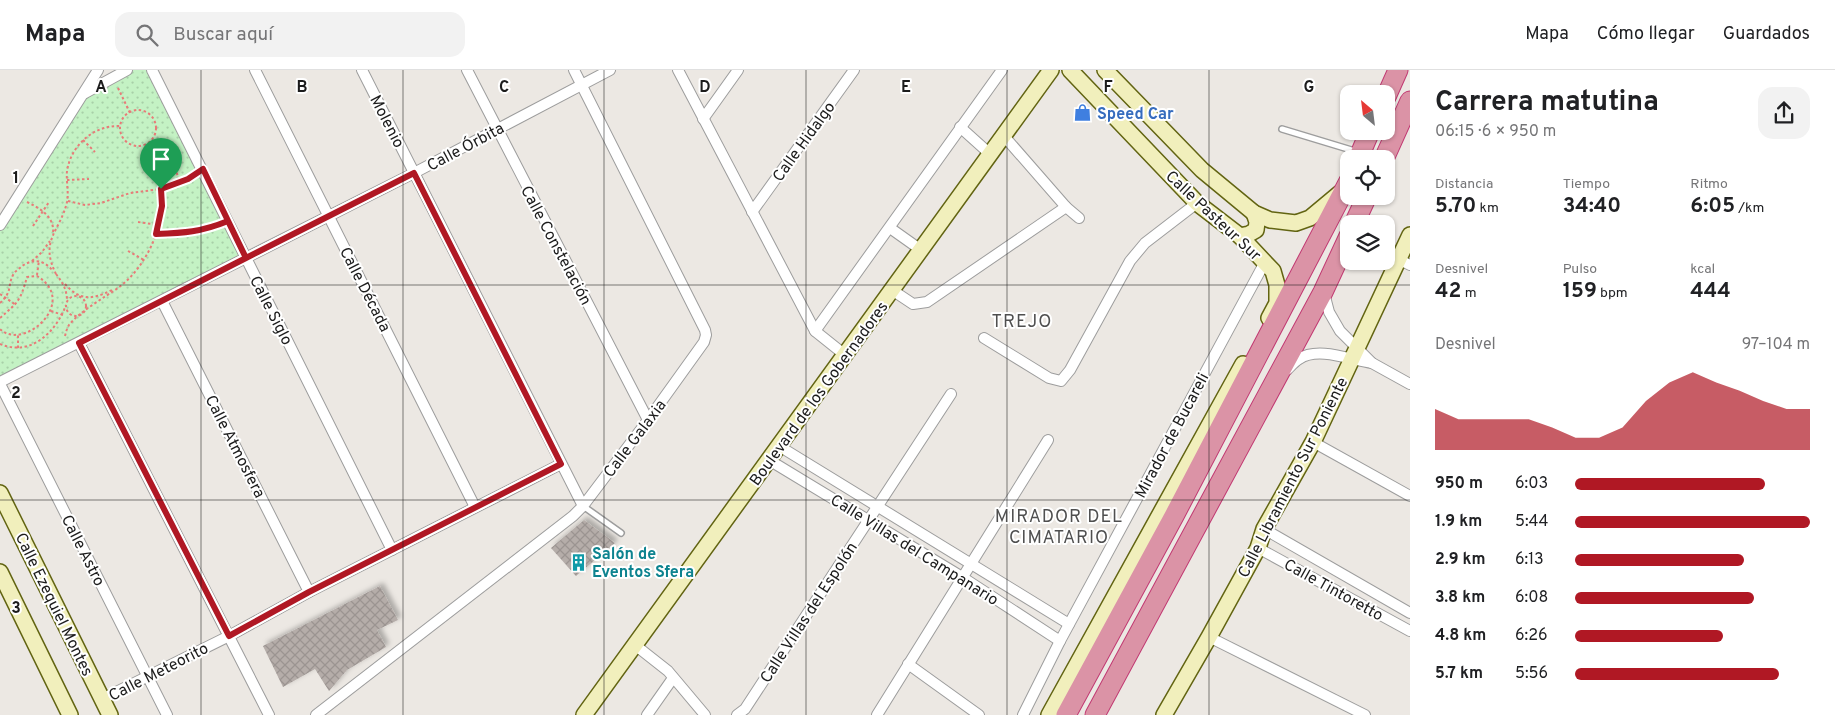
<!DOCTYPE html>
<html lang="es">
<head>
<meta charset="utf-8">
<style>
	body { margin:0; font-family:Overpass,sans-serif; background:#f2f2f2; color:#202124; height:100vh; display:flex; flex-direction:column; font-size:19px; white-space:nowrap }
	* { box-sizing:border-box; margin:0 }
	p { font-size:16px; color:#757577 }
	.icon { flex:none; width:28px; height:28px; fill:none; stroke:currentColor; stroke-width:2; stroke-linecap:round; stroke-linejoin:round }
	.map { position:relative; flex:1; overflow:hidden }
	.panel { display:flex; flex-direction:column; background:#fff; width:425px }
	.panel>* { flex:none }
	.needle { width:32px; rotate:332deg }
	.controls { position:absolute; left:1340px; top:15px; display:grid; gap:10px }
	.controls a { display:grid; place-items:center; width:55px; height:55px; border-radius:10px; background:#fff; box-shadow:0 1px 4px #0004; font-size:25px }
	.pin { position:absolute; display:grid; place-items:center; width:42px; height:42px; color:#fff; margin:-51px -21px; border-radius:50% 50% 50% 0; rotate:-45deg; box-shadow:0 0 5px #0007 }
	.pin .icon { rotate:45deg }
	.round { display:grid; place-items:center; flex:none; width:52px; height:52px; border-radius:15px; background:#f2f2f2 }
	.headline { display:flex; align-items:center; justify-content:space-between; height:85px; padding:0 25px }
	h1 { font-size:28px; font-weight:700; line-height:38px }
	.stats { display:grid; grid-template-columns:repeat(3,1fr); gap:8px; height:85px; padding:5px 25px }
	.stats div { display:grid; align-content:center }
	.stats b { font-size:21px; font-weight:700 }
	.stats small { font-size:14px; font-weight:400 }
	.stats p { font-size:14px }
	.chart { height:140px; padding:10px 25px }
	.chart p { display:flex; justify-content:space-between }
	.chart svg { width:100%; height:90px; margin-top:5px; fill:#b01824; opacity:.7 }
	ul { padding:0 25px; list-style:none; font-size:16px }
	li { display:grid; grid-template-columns:80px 60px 1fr; align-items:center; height:38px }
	li i { height:12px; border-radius:6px; background:#b01824 }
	header { display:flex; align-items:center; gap:30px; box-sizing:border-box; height:70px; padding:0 25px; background:#fff; border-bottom:1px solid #e0e0e0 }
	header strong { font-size:24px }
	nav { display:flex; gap:28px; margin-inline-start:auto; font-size:18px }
	.search { width:350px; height:45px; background:#f2f2f2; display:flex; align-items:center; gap:12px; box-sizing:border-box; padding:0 18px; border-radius:15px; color:#757577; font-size:19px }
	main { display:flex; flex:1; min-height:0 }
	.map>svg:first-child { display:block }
</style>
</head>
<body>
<header>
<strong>Mapa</strong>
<div class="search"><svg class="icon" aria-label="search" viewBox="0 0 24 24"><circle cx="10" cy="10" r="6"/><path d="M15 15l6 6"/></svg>Buscar aquí</div>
<nav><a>Mapa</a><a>Cómo llegar</a><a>Guardados</a></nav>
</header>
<main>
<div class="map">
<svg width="1410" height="645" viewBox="0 0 1410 645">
	<defs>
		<pattern id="park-dots" width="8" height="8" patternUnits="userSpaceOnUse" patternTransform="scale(1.25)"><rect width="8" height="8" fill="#c4f2c4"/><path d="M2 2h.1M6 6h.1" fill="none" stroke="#a8cfa8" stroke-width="1.8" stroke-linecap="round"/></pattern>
		<pattern id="building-cross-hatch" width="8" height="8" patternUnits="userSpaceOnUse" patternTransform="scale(1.25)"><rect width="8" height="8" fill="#b5ada9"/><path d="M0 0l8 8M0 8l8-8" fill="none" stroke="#9b9491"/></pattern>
		<filter id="shadow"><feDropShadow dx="3.5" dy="-3.5" stdDeviation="2.5" flood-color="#0004"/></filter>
	</defs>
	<rect width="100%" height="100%" fill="#ece8e3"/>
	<!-- park -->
	<polygon fill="url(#park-dots)" points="127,0 152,0 246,188 0,312 0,155 82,24"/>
	<!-- building -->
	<g fill="url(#building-cross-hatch)" filter="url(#shadow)">
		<polygon points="584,450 615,473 576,506 551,478"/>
		<polygon points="380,516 398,550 377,560 386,577 347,600 329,621 315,599 283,617 263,576"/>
	</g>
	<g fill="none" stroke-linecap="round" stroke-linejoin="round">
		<defs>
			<g id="lane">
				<polyline points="1282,59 1358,82"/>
				<polyline points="583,436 621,463"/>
			</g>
			<g id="street">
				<polyline points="152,0 392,480"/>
				<polyline points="255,0 475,437"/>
				<polyline points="362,0 583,436"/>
				<polyline points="467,0 648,350"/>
				<polyline points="678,0 815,261 845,285"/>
				<polyline points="85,23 127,0"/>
				<polyline points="703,49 738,0"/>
				<polyline points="960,57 990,84"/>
				<polyline points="1004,66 1066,137 1079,148"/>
				<polyline points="752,142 854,0"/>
				<polyline points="0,155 98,0"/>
				<polyline points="890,158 921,180"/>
				<polyline points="1398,189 1410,195"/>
				<polyline points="892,220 913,234 927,232 1066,137"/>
				<polyline points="1324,223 1329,242 1340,261 1372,293 1410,314"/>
				<polyline points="162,231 309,522"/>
				<polyline points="815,261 1002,0"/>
				<polyline points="984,268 1049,308 1061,311 1070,300 1130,191 1145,173 1197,133"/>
				<polyline points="79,273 269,645"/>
				<path d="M 1287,300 C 1291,296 1294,292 1299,289 C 1318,276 1351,290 1372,293"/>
				<polyline points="0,312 414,103 610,0"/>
				<polyline points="0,314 167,645"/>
				<polyline points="1313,372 1410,426"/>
				<polyline points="779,376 1069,554"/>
				<polyline points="769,390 962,507 1060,571"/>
				<polyline points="1264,459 1410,543"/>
				<polyline points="1258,478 1410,561"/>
				<polyline points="1209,567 1365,645"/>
				<polyline points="635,575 668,601 705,645"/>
				<polyline points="908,594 979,645"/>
				<polyline points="102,629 229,566 309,522 561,394"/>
				<polyline points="316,645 573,446 583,436 648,350 704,272 706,265 705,260 574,0"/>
				<polyline points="647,645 673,608"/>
				<polyline points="737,645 745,639 951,324"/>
				<polyline points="877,645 1048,370"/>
				<polyline points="1023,645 1060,571 1265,192"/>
			</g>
			<g id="secondary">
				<polyline points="1070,0 1197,133 1240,166 1273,201 1277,215 1277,233 1269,248"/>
				<polyline points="1105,0 1202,100 1254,143 1270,150 1296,153 1310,148 1340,123"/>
				<polyline points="1240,166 1249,164 1256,160 1257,152 1254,143"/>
				<polyline points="0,423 110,645"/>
				<polyline points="0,502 70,645"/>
				<polyline points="584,645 1051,0"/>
				<polyline points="1049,645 1243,294"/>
				<polyline points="1164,645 1209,567 1258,478 1264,459 1313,372 1410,165"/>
			</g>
			<g id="highway">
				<polyline points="1386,27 1398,0"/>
				<polyline points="1358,89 1370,61"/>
				<polyline points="1384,89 1410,31"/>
				<polyline points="1354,154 1367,126"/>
				<polyline points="1066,645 1174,446 1349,111"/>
				<polyline points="1095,645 1323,222 1349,166"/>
			</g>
		</defs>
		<!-- lane casing -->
		<use href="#lane" stroke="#9d9d9d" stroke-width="8"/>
		<!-- street casing -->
		<use href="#street" stroke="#9d9d9d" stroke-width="12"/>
		<!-- secondary casing -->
		<use href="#secondary" stroke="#626412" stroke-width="18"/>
		<!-- highway casing -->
		<use href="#highway" stroke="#c13972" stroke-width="21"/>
		<!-- path -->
		<g stroke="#e87b78" stroke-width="2" stroke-dasharray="2.5 2.5" stroke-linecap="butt">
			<polyline points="118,18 130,43"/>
			<circle cx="138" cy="58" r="18"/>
			<polyline points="83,70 95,82"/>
			<polyline points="175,98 180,112"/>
			<polyline points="67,110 89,109"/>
			<polyline points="68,131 85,135 101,133 130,123 161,119 193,106"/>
			<path d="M 27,132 C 41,139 55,147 53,164"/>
			<polyline points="138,152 158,155"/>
			<polyline points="33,156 49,132"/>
			<path d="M 155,164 C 176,164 197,163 217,155"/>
			<polyline points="128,181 144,190"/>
			<polyline points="32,191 42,182 50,171"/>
			<path d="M 56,204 C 39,170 60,162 67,132 C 69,122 66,111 67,101 C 71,75 94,55 120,56"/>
			<path d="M 56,204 C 63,213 67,220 67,231"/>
			<polyline points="37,205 39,190"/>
			<path d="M 65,214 C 80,231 92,230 112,220"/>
			<polyline points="0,224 16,235"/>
			<circle cx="76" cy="236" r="10"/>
			<path d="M 0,233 C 13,221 7,217 13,205 C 15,201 19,199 22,196 C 34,188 44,190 53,201"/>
			<polyline points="51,241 63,245"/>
			<path d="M 0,248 C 18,232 20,232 27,207 L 37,206 C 80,232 23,282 0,259"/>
			<path d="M 65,266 C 66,262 67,258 69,255 C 79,242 105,227 118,218 C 149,195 167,151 161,113 C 159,99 153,87 147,74"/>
			<path d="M 0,274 C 31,287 56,262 66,235"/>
			<polyline points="18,278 18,265"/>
		</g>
		<!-- lane -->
		<use href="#lane" stroke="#fff" stroke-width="5"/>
		<!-- street -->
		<use href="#street" stroke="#fff" stroke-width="10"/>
		<!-- secondary -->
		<use href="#secondary" stroke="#f1efbc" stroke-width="15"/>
		<!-- highway -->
		<use href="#highway" stroke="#db93a6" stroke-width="19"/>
	</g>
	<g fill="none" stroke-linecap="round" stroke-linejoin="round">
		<defs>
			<path id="route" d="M 161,119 L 188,109 L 203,99 L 246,188 L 79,273 L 229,566 L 309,522 L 561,394 L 414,103 L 246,188 L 228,151 C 201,162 184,163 156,164 L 162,136 L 161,119"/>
		</defs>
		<!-- route casing -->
		<use href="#route" stroke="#fff" stroke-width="10"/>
		<!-- route -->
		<use href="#route" stroke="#b01824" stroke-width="6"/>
	</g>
	<!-- grid -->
	<path fill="none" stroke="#1c1c1c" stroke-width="1" stroke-opacity="0.55" d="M 201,0 L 201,645M 403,0 L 403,645M 604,0 L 604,645M 806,0 L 806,645M 1007,0 L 1007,645M 1209,0 L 1209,645M 0,215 L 1410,215M 0,430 L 1410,430"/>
	<!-- icons -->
	<defs>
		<symbol id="shop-bare" viewBox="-9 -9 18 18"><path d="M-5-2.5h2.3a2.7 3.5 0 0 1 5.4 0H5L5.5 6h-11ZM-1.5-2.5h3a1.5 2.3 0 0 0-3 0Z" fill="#3f7fe0" stroke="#fff" stroke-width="2.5" paint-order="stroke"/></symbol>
		<symbol id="building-bare" viewBox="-9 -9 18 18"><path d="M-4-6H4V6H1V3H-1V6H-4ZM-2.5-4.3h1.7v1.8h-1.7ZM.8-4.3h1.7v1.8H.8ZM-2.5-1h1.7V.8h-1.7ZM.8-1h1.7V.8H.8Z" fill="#0f9aa8" stroke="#fff" stroke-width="2.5" paint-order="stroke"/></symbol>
	</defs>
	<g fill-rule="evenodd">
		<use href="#shop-bare" x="1070" y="30" width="25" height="25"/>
		<use href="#building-bare" x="566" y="480" width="25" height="25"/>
	</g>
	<g text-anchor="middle" stroke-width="4" stroke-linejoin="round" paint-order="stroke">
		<!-- shop labels -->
		<g font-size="16" font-weight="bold" fill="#366cbe" stroke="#fff" text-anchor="start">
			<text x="1097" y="49">Speed Car</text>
		</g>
		<!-- street labels -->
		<g font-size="16" fill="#1c1c1c" stroke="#fff">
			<text transform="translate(388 51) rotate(63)" y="6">Molenio</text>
			<text transform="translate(803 71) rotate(-54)" y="6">Calle Hidalgo</text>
			<text transform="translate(465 76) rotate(-28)" y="6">Calle Órbita</text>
			<text transform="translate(1214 145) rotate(43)" y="6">Calle Pasteur Sur</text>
			<text transform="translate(557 175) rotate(62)" y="6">Calle Constelación</text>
			<text transform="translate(366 219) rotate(63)" y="6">Calle Década</text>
			<text transform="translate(272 240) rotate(63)" y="6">Calle Siglo</text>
			<text transform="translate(818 323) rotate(-54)" y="6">Boulevard de los Gobernadores</text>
			<text transform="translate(1171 365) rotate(-62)" y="6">Mirador de Bucareli</text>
			<text transform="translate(634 368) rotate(-53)" y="6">Calle Galaxia</text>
			<text transform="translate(236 376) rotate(63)" y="6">Calle Atmosfera</text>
			<text transform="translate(1292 407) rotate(-63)" y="6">Calle Libramiento Sur Poniente</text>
			<text transform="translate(915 479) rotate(32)" y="6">Calle Villas del Campanario</text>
			<text transform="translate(84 480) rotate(63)" y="6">Calle Astro</text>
			<text transform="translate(1334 519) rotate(29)" y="6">Calle Tintoretto</text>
			<text transform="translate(55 534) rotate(64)" y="6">Calle Ezequiel Montes</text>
			<text transform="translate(808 542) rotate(-57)" y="6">Calle Villas del Espolón</text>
			<text transform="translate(158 601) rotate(-27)" y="6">Calle Meteorito</text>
		</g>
		<!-- culture labels -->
		<g font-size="16" font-weight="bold" fill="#0d838f" stroke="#fff" text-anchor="start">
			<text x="592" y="489">Salón de<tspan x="592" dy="18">Eventos Sfera</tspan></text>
		</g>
		<!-- neighbourhood labels -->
		<g font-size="18" letter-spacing="1" fill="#4f4f4f" stroke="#fff">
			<text x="1022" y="257">TREJO</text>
			<text x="1059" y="452">MIRADOR DEL<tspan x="1059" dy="21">CIMATARIO</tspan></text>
		</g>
	</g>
	<g font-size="16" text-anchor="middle" font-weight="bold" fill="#1c1c1c" stroke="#fff" stroke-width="4" stroke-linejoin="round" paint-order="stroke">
		<text x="101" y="22">A</text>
		<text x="302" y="22">B</text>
		<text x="504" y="22">C</text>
		<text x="705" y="22">D</text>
		<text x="906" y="22">E</text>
		<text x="1108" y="22">F</text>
		<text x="1309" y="22">G</text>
		<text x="16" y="113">1</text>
		<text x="16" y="328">2</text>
		<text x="16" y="543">3</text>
	</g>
</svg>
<div class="controls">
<a><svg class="needle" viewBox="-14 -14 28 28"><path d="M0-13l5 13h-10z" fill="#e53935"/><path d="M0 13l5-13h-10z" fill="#757577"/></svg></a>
<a><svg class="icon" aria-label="locate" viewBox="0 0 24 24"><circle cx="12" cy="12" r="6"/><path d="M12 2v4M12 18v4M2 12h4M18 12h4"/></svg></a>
<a><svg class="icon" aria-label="layers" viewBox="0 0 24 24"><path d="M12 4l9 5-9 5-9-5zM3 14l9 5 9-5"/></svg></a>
</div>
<div class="pin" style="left:161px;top:119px;background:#1e9e55"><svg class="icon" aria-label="arrive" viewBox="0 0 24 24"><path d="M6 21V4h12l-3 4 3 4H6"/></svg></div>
</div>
<section class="panel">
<div class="headline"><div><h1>Carrera matutina</h1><p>06:15 · 6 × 950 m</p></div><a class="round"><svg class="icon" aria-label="share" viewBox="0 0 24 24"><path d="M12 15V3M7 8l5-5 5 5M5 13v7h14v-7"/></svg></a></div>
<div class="stats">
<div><p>Distancia</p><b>5.70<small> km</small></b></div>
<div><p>Tiempo</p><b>34:40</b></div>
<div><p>Ritmo</p><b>6:05<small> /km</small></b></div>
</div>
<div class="stats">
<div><p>Desnivel</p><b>42<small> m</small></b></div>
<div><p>Pulso</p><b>159<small> bpm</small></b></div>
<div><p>kcal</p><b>444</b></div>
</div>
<div class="chart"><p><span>Desnivel</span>97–104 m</p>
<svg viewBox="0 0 160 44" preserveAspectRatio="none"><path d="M0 44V24L10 29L20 29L30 29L40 29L50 33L60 38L70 38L80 33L90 20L100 11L110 6L120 11L130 15L140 20L150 24L160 24V44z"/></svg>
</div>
<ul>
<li><b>950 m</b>6:03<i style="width:81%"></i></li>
<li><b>1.9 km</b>5:44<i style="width:100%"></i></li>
<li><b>2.9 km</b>6:13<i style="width:72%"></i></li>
<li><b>3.8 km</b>6:08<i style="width:76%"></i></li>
<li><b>4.8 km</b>6:26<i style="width:63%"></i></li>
<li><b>5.7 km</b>5:56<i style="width:87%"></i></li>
</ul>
</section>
</main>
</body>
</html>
